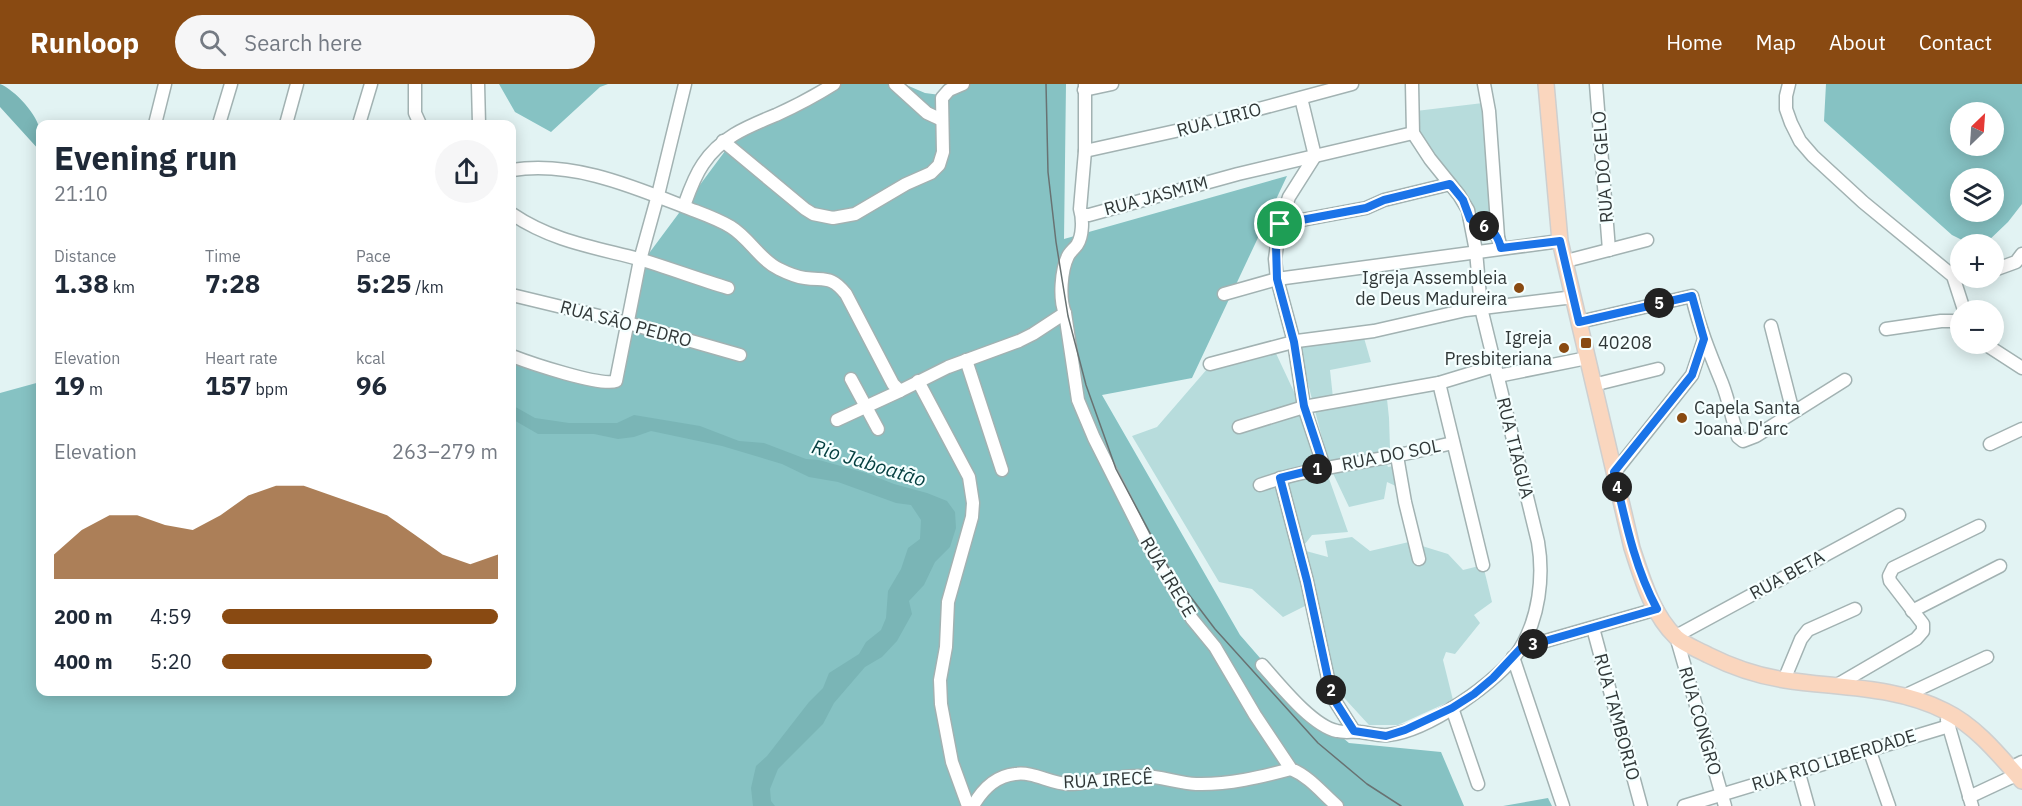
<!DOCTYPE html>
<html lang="en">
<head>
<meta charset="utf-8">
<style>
	body { margin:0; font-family:"IBM Plex Sans",sans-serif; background:#f6f6f7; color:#1f2937; height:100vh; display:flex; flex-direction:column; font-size:22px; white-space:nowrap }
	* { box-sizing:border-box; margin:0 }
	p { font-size:20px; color:#747a83 }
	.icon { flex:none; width:33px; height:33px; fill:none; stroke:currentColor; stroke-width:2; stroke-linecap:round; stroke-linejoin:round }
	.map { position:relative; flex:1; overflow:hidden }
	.side { position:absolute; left:36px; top:36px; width:480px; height:576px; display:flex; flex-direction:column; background:#fff; border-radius:12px; box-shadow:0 3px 15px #0003 }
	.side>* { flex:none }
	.needle { width:39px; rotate:25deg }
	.fabs { position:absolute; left:1950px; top:18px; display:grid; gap:12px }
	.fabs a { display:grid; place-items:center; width:54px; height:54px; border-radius:50%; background:#fff; box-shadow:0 3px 15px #0003; font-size:30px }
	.pin { position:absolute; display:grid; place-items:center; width:51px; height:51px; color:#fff; margin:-26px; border:3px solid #fff; border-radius:50%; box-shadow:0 2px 6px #0007 }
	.km { position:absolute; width:30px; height:30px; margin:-15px; border-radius:50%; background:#222; color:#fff; font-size:16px; line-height:30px; text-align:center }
	.round { display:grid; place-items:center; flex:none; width:63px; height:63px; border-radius:32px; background:#f6f6f7 }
	.summary { display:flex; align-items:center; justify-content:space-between; height:102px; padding:0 18px }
	h1 { font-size:33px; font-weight:700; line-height:45px }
	.metrics { display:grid; grid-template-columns:repeat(3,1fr); gap:9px; height:102px; padding:6px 18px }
	.metrics div { display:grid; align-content:center }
	.metrics b { font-size:26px; font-weight:700 }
	.metrics small { font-size:16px; font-weight:400 }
	.metrics p { font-size:16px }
	.chart { height:168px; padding:12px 18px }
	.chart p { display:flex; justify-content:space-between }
	.chart svg { width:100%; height:108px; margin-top:6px; fill:#894a12; opacity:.7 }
	ul { padding:0 18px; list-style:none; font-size:20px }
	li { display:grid; grid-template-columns:96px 72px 1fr; align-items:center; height:45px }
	li i { height:15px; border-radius:8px; background:#894a12 }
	header { display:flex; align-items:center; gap:36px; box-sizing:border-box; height:84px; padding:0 30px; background:#894a12; color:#fff }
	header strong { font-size:28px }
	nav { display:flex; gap:33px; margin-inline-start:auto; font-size:21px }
	.search { width:420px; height:54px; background:#f6f6f7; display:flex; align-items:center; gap:15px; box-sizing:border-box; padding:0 21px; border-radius:33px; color:#747a83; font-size:22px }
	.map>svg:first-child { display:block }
</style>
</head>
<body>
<header>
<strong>Runloop</strong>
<div class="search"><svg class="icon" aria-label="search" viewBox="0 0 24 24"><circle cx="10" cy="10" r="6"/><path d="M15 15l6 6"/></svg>Search here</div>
<nav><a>Home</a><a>Map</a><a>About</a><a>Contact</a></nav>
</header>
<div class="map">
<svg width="2022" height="722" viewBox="0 0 2022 722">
	<rect width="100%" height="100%" fill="#e2f3f3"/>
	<!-- green -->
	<g fill="#b7dcdc">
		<polygon points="1483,19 1492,133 1473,131 1420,52 1416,27"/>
		<polygon points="1364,254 1371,278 1330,286 1333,314 1387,315 1389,334 1390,365 1381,366 1388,383 1399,381 1398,403 1387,398 1384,415 1349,423 1329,381 1297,257"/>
		<polygon points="1273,263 1311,344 1348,448 1312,451 1294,474 1307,521 1283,533 1252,505 1219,498 1132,352 1157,343 1208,284"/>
		<polygon points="1352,453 1370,467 1409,458 1448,470 1463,486 1483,481 1492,518 1474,531 1480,539 1455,570 1446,568 1443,576 1453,616 1398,641 1369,641 1336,605 1306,467 1328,473 1325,457"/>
	</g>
	<!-- forest -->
	<g fill="#86c2c3" fill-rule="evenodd">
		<polygon points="499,0 608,0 600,3 551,48 515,28"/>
		<polygon points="827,0 904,0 925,9 948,12 965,0 1066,0 1064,155 1287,92 1192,294 1102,311 1240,551 1293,612 1349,659 1441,668 1464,722 0,722 0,309 40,298 40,608 512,608 512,272 619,301 647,172 734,55"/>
		<path d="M 1826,0 L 2022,0 L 2022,120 L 2008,138 L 1985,160 L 1970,160 L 1952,151 L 1824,37 ZM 1960,28 L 1994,28 L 1994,62 L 1960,62 ZM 1960,94 L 1994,94 L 1994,128 L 1960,128 Z"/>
		<polygon points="1548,714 1552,722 1502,722 1503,722"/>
	</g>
	<!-- water -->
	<g fill="#7ab5b6">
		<path d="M 0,0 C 15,6 38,31 40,47 C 41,53 41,61 40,67 L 0,23 Z"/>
		<polygon points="512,321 535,334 569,339 617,339 634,331 700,342 739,357 764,359 806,375 819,376 866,389 894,400 927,409 947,417 955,428 956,444 950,463 935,478 924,501 909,517 912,530 897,557 882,573 865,583 834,619 823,640 778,685 770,705 771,717 775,722 753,722 751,704 756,682 767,672 809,618 823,604 829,589 859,570 866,558 881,546 886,534 888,507 901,485 908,464 920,455 921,436 911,421 896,419 838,398 809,393 782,380 722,362 651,347 634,353 618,355 594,350 538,350 512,335"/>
	</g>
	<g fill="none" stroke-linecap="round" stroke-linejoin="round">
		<defs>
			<g id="minor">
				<polyline points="415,0 415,29 420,40"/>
				<polyline points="478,0 479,40"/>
				<polyline points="895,0 927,29 942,36"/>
				<path d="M 1085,0 L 1085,67 L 1080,125 C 1083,135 1083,152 1077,161 C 1074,165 1070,168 1068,172 C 1061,186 1059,215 1065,229 L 1078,316 L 1094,354 L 1147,459 L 1192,535 L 1215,563 L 1255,631 L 1291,685 C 1310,693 1322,709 1337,722"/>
				<polyline points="1484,0 1489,27 1498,153 1501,164"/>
				<polyline points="1596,0 1609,166"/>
				<polyline points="1789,0 1786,12 1786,25 1791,39 1800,57 1813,72 1863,118 1953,192 1964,226"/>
				<polyline points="1084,6 1112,0"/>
				<polyline points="1301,14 1315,72 1289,113 1280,140 1275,175 1277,195 1294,258 1304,323 1324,383"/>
				<polyline points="155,40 165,0"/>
				<polyline points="219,40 231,0"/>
				<polyline points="286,40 297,0"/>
				<polyline points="359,40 371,0"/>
				<polyline points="723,57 805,125 813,130 833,134 855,130 906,100 931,89 939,81 943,68 942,14 949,6 963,0"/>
				<polyline points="1085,67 1180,46 1352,0"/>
				<path d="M 512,86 C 572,77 629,101 685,123 C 700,129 716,134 731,143 C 749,154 760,176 779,185 C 787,189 797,193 805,194 C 825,197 831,191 846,210 L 893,300 L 900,307 L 948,283 L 1019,257 L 1033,250 L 1065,229"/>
				<path d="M 684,122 C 689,108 694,93 703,80 C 721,53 747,43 776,31 C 796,22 815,12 834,0"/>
				<path d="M 512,130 C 552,157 593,163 639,175 C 669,184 698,195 728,204"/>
				<polyline points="1083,131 1089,131 1238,90 1413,49"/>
				<polyline points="1470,135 1487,143 1498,153"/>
				<polyline points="1280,140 1366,124 1384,116 1450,100"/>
				<polyline points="1566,177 1647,156"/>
				<polyline points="1994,186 2016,178 2022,170"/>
				<polyline points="1224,210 1277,195 1560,157"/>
				<polyline points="512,211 628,239 740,271"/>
				<path d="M 1579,238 L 1692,212 C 1699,243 1710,270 1722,299 C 1729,317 1732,335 1738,353 L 1743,357 L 1756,352 L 1845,296"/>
				<polyline points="1771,242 1793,328"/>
				<polyline points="1886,245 1941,237 1960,237"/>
				<polyline points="1985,260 2022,284"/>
				<path d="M 512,272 C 530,279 601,303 616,297 L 640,176 L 658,111 L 685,0"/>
				<polyline points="966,276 1002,386"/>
				<polyline points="1210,280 1297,257 1374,247 1466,226 1574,213"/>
				<polyline points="1498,292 1587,274"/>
				<polyline points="851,295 878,345"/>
				<polyline points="918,297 969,393 973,419 972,433 948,518 946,563 940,596 941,620 952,678 968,722"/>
				<polyline points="1439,299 1483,481"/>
				<polyline points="1593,301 1658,285"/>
				<polyline points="837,336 900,307"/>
				<polyline points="1239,343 1304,323 1439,299 1495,282"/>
				<polyline points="1990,360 2022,345"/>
				<polyline points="1397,372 1405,418 1419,475"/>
				<polyline points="1614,389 1692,291 1704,255"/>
				<polyline points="1280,394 1307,497 1329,599 1335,617 1354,647"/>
				<path d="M 1260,401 C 1305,385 1351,381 1398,371 C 1416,368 1435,363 1453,359"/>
				<polyline points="1912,527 2000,482"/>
				<polyline points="1593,544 1641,722"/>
				<polyline points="1521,564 1657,525"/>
				<polyline points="1513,573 1563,722"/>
				<path d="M 1262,581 C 1279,600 1312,642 1337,647 C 1345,649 1353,647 1360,648 C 1369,649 1379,652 1388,651 C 1427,647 1499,598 1520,565 C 1539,534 1544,493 1538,458 L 1481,224 L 1476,167 L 1468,126 L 1459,111 L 1430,75 L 1413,49 L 1412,0"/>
				<polyline points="1784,596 1801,555 1808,546 1855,525"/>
				<polyline points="1837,601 1916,555 1923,547 1923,540 1890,497 1889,492 1893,484 1979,442"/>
				<polyline points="1904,612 1987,573"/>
				<polyline points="1452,624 1478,700"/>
				<polyline points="1947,636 1972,722"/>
				<polyline points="1869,665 1889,722"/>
				<polyline points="2010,684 2022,678"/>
				<polyline points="1798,686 1808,722"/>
				<polyline points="1969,713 2016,691"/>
				<path d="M 973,722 C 982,706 996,692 1015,690 C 1034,687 1050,700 1069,700 C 1093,700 1118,691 1142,692 C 1160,692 1178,699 1196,700 C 1228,701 1261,693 1291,685"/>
				<polyline points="1684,722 1949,642"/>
				<polyline points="1725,722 1676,552 1899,431"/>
			</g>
			<path id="major" d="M 1546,0 L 1560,157 L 1632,464 C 1642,494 1652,530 1676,553 C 1685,561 1697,565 1708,571 C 1732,583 1758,592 1785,596 C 1838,604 1896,602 1945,627 C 1976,642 2000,672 2022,697"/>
		</defs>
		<!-- minor casing -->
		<use href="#minor" stroke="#a2b2b2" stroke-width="15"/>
		<!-- major casing -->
		<use href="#major" stroke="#cecfcf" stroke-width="18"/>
		<!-- minor -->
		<use href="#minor" stroke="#fff" stroke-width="12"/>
		<!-- major -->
		<use href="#major" stroke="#fad6be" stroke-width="15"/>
		<!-- tram -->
		<polyline stroke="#687272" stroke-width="1.5" points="1046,0 1048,88 1056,158 1068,232 1086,301 1116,385 1168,483 1215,545 1318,659 1367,700 1401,722"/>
	</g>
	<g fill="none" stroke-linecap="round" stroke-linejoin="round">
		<defs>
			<path id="route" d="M 1450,100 L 1463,116 L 1470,135 C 1487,144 1496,144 1501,164 L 1560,157 L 1579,238 L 1692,212 L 1704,255 L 1692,291 L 1614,388 C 1625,435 1634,482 1657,525 L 1521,564 L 1493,594 L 1474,610 L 1452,624 L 1405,646 L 1386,652 L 1354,647 L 1335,617 L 1329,599 L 1307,497 L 1280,394 L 1324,383 L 1304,322 L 1294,258 L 1277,195 L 1276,162 L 1280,140 L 1366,124 L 1384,116 Z"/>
		</defs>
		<!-- route casing -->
		<use href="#route" stroke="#fff" stroke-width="12"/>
		<!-- route -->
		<use href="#route" stroke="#1a73e8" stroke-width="8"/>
	</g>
	<!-- markers -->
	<g fill="#894a12" stroke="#f5ffff" stroke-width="2">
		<circle cx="1519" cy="204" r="6"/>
		<rect x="1580" y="253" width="12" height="12" rx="3"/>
		<circle cx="1564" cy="264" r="6"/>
		<circle cx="1682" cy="334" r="6"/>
	</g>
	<g text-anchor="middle" stroke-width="4.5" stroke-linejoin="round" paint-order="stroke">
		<!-- street labels -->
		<g font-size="18" fill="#313838" stroke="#f5ffff">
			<text transform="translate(1219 36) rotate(-15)" y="6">RUA LIRIO</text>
			<text transform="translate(1603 83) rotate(-94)" y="6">RUA DO GELO</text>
			<text transform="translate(1156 112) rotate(-15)" y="6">RUA JASMIM</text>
			<text transform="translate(626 240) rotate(15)" y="6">RUA SÃO PEDRO</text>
			<text transform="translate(1515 364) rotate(76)" y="6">RUA TIAGUA</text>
			<text transform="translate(1391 371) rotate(-11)" y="6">RUA DO SOL</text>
			<text transform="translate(1787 491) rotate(-29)" y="6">RUA BETA</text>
			<text transform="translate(1168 493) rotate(59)" y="6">RUA IRECE</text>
			<text transform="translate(1617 633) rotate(75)" y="6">RUA TAMBORIO</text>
			<text transform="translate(1700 637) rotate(74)" y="6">RUA CONGRO</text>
			<text transform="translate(1834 676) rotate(-17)" y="6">RUA RIO LIBERDADE</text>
			<text transform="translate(1108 696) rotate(-3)" y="6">RUA IRECÊ</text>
		</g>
		<!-- poi labels -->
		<g font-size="18" fill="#313838" stroke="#f5ffff" text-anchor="end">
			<text x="1507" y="200">Igreja Assembleia<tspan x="1507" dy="21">de Deus Madureira</tspan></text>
			<text x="1552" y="260">Igreja<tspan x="1552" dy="21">Presbiteriana</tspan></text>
			<text x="1598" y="265" text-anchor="start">40208</text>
			<text x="1694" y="330" text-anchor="start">Capela Santa<tspan x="1694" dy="21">Joana D'arc</tspan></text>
		</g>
		<!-- water labels -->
		<g font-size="20" font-style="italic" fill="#033e3f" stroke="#f5ffff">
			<text transform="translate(869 379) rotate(17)" y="7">Rio Jaboatão</text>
		</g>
	</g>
</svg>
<div class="fabs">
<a><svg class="needle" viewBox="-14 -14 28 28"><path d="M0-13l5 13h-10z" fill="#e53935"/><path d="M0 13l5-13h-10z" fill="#747a83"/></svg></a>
<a><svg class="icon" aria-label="layers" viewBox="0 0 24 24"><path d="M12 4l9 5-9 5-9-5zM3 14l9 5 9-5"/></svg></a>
<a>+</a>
<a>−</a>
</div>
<div class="pin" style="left:1280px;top:140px;background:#1e9e55"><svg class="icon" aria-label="arrive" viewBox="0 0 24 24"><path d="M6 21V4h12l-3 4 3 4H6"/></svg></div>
<b class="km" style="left:1317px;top:385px">1</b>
<b class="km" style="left:1331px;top:606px">2</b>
<b class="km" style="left:1533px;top:560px">3</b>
<b class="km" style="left:1617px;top:403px">4</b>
<b class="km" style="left:1659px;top:219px">5</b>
<b class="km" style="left:1484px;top:142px">6</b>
<section class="side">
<div class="summary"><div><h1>Evening run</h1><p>21:10</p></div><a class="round"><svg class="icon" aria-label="share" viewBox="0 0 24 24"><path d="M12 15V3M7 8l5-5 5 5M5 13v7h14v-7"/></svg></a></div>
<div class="metrics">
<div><p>Distance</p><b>1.38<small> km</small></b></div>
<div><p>Time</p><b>7:28</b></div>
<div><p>Pace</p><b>5:25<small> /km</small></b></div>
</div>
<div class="metrics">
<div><p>Elevation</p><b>19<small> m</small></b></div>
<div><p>Heart rate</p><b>157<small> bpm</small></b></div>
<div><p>kcal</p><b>96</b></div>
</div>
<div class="chart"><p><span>Elevation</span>263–279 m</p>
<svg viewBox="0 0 160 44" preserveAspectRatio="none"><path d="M0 44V34L10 24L20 18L30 18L40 22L50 24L60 18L70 10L80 6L90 6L100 10L110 14L120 18L130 26L140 34L150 38L160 34V44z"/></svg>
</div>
<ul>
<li><b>200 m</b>4:59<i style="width:100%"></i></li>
<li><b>400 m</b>5:20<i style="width:76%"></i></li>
</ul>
</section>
</div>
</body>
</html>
